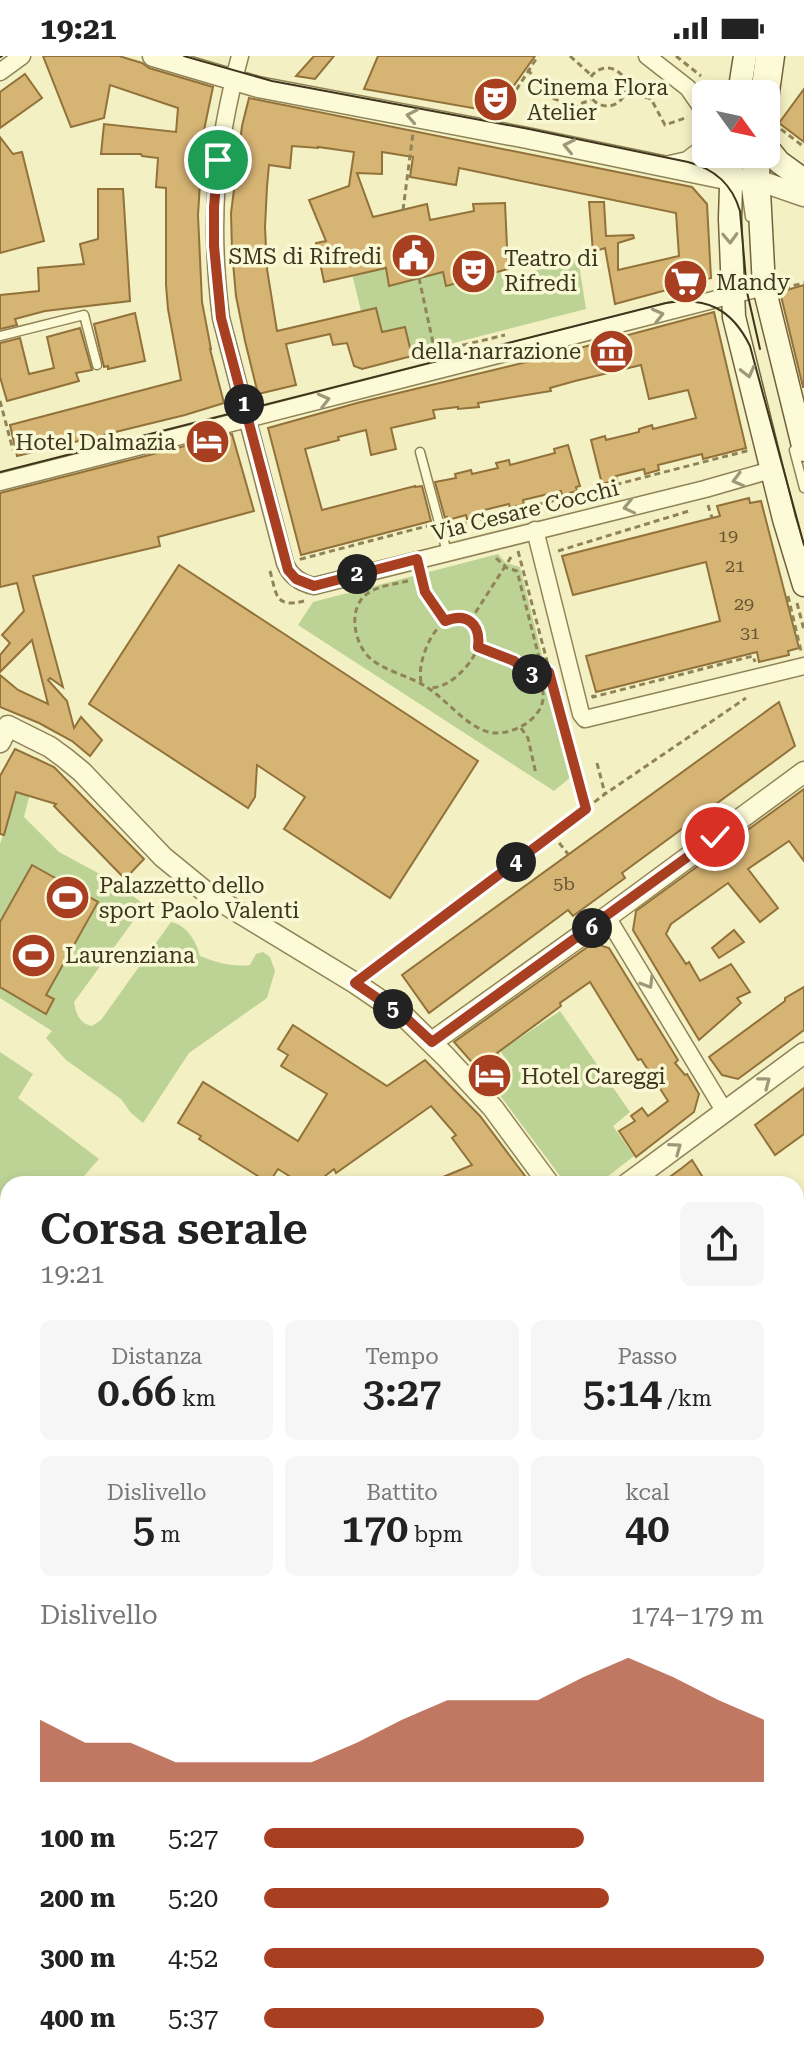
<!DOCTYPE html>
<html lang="it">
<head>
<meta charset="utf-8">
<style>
	body { margin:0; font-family:"Roboto Serif",serif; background:#f6f6f6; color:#222; height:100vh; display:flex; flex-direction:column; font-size:30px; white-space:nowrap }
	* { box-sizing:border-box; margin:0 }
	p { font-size:26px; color:#767676 }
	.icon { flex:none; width:44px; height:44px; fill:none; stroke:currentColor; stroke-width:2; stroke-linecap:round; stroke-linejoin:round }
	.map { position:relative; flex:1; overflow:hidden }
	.panel { position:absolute; left:0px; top:1120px; width:804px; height:888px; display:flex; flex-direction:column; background:#fff; border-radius:24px 24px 0 0; box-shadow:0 4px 12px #0003 }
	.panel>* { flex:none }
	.needle { width:52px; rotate:123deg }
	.tools { position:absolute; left:692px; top:24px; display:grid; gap:16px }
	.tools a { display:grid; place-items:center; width:88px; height:88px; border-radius:12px; background:#fff; box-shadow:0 4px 12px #0003; font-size:40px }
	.pin { position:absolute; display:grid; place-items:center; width:68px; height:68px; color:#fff; margin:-34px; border:4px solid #fff; border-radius:50%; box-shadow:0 2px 8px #0007 }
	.km { position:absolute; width:40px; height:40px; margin:-20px; border-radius:50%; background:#222; color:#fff; font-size:22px; line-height:40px; text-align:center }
	.round { display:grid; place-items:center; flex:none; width:84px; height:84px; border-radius:12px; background:#f6f6f6 }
	.headline { display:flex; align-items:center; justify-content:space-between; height:136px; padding:0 40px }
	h1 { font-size:44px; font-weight:600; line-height:60px }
	.metrics { display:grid; grid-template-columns:repeat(3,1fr); gap:12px; height:136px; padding:8px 40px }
	.metrics div { display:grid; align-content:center; border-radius:12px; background:#f6f6f6; text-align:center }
	.metrics b { font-size:40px; font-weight:600 }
	.metrics small { font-size:22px; font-weight:400 }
	.metrics p { font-size:22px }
	.chart { height:224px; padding:16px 40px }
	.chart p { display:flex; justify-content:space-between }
	.chart svg { width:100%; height:144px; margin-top:8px; fill:#a73f20; opacity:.7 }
	ul { padding:0 40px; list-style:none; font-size:26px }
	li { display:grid; grid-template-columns:128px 96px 1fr; align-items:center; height:60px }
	li i { height:20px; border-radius:10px; background:#a73f20 }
	.status { display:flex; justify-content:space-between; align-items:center; height:56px; padding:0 40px; background:#fff; direction:ltr }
	.status svg { height:22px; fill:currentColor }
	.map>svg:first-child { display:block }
</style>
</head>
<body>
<div class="status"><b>19:21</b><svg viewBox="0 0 49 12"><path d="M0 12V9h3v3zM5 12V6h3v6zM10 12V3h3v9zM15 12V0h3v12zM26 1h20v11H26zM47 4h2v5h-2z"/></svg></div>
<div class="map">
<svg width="804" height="2008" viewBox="0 0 804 2008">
	<rect width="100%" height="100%" fill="#f3f0c3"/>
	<!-- green -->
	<g fill="#bdd395">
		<polygon points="578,202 586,253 411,298 405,271 382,276 376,252 361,255 352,218 386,212 389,230 443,216 447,230 501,216 503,224"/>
		<polygon points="498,498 506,507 520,511 572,720 554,735 298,569 313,546"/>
		<path d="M 28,700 L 39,702 L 24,761 L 59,796 L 111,824 L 145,849 L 74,946 C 76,958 79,967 92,970 L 101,964 L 171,866 C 187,869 196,885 200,900 C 218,907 231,911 250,909 L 256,898 L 263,896 L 270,901 L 275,915 L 267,942 L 189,997 L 143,1067 L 131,1057 L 121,1043 L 66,1004 L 46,982 L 52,975 L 0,942 L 0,788 Z"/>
		<polygon points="560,955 630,1056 613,1070 634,1100 598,1128 566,1128 493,1030 513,1012 500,995"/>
		<polygon points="0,996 33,1018 18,1042 99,1103 77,1128 8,1128 8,1325 0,1329"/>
	</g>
	<!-- water -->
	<polygon fill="#a6c6c4" stroke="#6b9595" stroke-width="2" points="8,1244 8,1278 0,1282 0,1248"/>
	<!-- building -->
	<g fill="#d6b474" stroke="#92723a" stroke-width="2">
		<polygon points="43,0 119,0 142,7 149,12 213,31 203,79 198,159 202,246 211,293 210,293 224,347 185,359 17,400 10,369 181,324 168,253 166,229 166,132 156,131 158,102 142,100 141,98 101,98 104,68 176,76 178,52 110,29 104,62 71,71"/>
		<polygon points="314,0 334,0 315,23 296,20"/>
		<polygon points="378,0 535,0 495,56 364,33"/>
		<polygon points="25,18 42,42 0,72 0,36"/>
		<polygon points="804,33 804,86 779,67"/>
		<polygon points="249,42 692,131 707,148 711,222 615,248 605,192 593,196 589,146 604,146 606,180 633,179 634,182 618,187 618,214 679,200 676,157 459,112 456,129 410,121 413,101 382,96 382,118 357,117 373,161 427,148 430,164 474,155 473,148 505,147 508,213 446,230 443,216 389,230 386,212 324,226 316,187 326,185 309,144 349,130 354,96 318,91 318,92 292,90 290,112 269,109 267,131 265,171 267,213 277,275 376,252 382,276 405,271 412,300 362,313 354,310 347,287 333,289 330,278 286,288 296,329 258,338 245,285 236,240 232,195 231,157 242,70"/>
		<polygon points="0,81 13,98 22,96 44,185 0,197"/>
		<polygon points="98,133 123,133 130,245 45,255 15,263 17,269 0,273 0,239 39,235 38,212 84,208 80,188 98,183"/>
		<polygon points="804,229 804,331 803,331 780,236"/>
		<polygon points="714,256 746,392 703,403 702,398 658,409 659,414 645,418 644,413 616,420 617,424 602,428 591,384 605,380 606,384 639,376 639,373 652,369 653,373 696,362 688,334 649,343 641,309 575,325 550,332 551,335 478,347 479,351 458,353 458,351 433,354 435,362 391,372 396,393 371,399 366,374 338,381 339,384 305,393 322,454 415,430 415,431 422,430 431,465 301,499 268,372 357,347 535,304"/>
		<polygon points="135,257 145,305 108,313 108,310 104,311 94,268"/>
		<polygon points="80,272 92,314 76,317 79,325 7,345 0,321 0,287 20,282 29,318 54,312 47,281"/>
		<polygon points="232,378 254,455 158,481 160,490 33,520 63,631 50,622 48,624 67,645 74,672 81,661 102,684 90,700 72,685 39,667 0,651 0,619 18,634 48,648 32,584 0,616 0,599 10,587 2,579 24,555 17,527 0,531 0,437"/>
		<polygon points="568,389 580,430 576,431 577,435 562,439 561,435 523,444 524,448 510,452 509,448 480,455 482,459 467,463 466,459 448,464 447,461 445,462 435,426 456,422 455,418 471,414 472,418 498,412 496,407 509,404 510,409 555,397 554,393"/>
		<polygon points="749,442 750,447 761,445 799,592 788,595 789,599 759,606 757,596 596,636 586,600 720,565 706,506 573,539 562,500 720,460 717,450"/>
		<polygon points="179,509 478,705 390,842 284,773 305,741 257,709 255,741 248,752 89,648"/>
		<polygon points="779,646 795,690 622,817 625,822 573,860 568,854 429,957 402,919"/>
		<polygon points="15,693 54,711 144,803 125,823 54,750 56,748 16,736 4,779 0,778 0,720"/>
		<polygon points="804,733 804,805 789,785 748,813 778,852 760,866 728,827 671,868 666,878 686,908 689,906 700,925 731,908 750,936 737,942 741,947 699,984 633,874 636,855"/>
		<polygon points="32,809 98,846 46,939 54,943 46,958 0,931 0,866"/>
		<polygon points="734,874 744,886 719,902 712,892"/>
		<polygon points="593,887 609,892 678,1004 675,1007 685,1019 687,1018 699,1038 694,1056 636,1101 619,1075 635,1065 631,1060 642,1052 648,1060 668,1045 641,1003 638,1004 590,926 560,947 561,950 497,997 510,1012 492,1029 454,986"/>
		<polygon points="804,931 804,974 738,1023 722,1019 709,1001 785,945 785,942"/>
		<polygon points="293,969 387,1030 425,1004 480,1060 531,1128 485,1128 482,1122 466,1128 426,1128 472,1109 452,1082 456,1079 431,1050 336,1117 334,1113 315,1128 302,1128 278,1113 269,1127 199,1083 201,1080 178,1067 203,1026 298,1085 327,1038 281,1010 288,999 278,993"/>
		<polygon points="804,1032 804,1078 775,1099 755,1069"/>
		<polygon points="692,1104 707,1128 660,1128 682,1112"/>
	</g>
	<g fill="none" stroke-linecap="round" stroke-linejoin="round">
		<defs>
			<g id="service">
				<polyline points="755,38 760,0"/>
				<polyline points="747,98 746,132 750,161"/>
				<polyline points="0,280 84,259 97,309"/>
				<polyline points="794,394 804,432"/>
				<polyline points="420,396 447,496"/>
				<polyline points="263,2008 271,2000"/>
			</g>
			<g id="minor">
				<path d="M 240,0 C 215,92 209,167 221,262 L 285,507 C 290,520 300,527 314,530 L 705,433 L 771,414"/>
				<polyline points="647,0 688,32 706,58"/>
				<polyline points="0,16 22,0"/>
				<polyline points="0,426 764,231"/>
				<polyline points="535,474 581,658 585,663 804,610"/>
				<polyline points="607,861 725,1056"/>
				<polyline points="796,1349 804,1344"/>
				<polyline points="0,1524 8,1515"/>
				<polyline points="796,1533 804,1546"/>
				<polyline points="0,1839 8,1830"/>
				<polyline points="796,1841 804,1816"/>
				<polyline points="0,1908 8,1916"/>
				<polyline points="104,2000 113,2008"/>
				<polyline points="751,2008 752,2000"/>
			</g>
			<g id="tertiary">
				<polyline points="153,0 258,31 527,82 721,122 763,126 804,140"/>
				<polyline points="670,110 688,106 706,92"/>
				<polyline points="0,686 8,670 50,691 65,702 82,716 163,801 207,837 355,927 405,961 446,1001 493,1052 549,1128"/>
				<polyline points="432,986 607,861 804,716"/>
				<polyline points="627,1128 804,997"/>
			</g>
			<g id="secondary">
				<polyline points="739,38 745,0"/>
				<polyline points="766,50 773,0"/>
				<polyline points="766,90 779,106 804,124"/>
				<polyline points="732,98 730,163 734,261 784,463 804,529"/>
				<polyline points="760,98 758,116 764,231 804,394"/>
			</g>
		</defs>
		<!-- service casing -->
		<use href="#service" stroke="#908357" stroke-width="11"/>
		<!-- minor casing -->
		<use href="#minor" stroke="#908357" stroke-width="19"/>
		<!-- tertiary casing -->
		<use href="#tertiary" stroke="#908357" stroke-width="23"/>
		<!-- secondary casing -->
		<use href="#secondary" stroke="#72633a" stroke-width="25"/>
		<!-- path -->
		<g stroke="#908357" stroke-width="3" stroke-dasharray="6 4" stroke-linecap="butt">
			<polyline points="570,0 591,19"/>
			<polyline points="676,0 701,20"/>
			<circle cx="607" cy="31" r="19"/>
			<polyline points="528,13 544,39 574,50 591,44"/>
			<polyline points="626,35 651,43 665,69 688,61"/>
			<polyline points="500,59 538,0"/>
			<polyline points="773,67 804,91"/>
			<polyline points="403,154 413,77"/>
			<polyline points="419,222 435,296"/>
			<polyline points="784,232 804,227"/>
			<polyline points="443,294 505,279"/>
			<polyline points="0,345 13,394"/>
			<polyline points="708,449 712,462"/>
			<polyline points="451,471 750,394"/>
			<polyline points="518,495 586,753"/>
			<polyline points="558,495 689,455"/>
			<polyline points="301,502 301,503 427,470"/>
			<polyline points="496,502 507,512 517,515 543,617"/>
			<path d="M 270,515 C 277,540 275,552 304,545"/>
			<polyline points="421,520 425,536 445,565"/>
			<path d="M 408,525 C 395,528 377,530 367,538 C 347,552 354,589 371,603 C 385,615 409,620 425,630 C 448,644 470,676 495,677 C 519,678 554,655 540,628 C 529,607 499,596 478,591"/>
			<polyline points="788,540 801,595"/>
			<polyline points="797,547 804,574"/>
			<polyline points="470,565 513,498"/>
			<path d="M 421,626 C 419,614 422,602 427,590 C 451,534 503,571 465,612 C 455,623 444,632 428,632"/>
			<polyline points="592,639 593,641 753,600 755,606"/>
			<polyline points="521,672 528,682 536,718"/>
			<polyline points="597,707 605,738"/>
			<polyline points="553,779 568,798"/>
			<polyline points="371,915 605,738 746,642"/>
			<polyline points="8,1448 1,1452 8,1462"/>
		</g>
		<!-- service -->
		<use href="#service" stroke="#fdfad8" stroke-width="8"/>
		<!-- minor -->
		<use href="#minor" stroke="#fdfad8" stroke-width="16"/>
		<!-- tertiary -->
		<use href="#tertiary" stroke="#fdfad8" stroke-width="20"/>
		<!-- secondary -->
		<use href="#secondary" stroke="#fdfad8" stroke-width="22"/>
		<!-- tram -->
		<g stroke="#3e351d" stroke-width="2">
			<path d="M 184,0 L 272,25 L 529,73 L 688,106 C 715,113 732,128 740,155 L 747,236 L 760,293"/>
			<polyline points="0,1 2,0"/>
			<path d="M 0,416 L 666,247 C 706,240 732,253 750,290 L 804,489"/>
		</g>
	</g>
	<!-- one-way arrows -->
	<defs><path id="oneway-chevron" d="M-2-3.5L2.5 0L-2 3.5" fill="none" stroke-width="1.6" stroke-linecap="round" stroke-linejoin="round" transform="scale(2)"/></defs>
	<g stroke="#9e987a">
		<use href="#oneway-chevron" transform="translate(412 60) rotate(-169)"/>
		<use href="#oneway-chevron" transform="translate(569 90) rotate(-168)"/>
		<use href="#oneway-chevron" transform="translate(730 182) rotate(88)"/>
		<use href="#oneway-chevron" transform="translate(658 259) rotate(-14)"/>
		<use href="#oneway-chevron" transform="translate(748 316) rotate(76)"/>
		<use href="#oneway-chevron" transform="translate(324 344) rotate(-14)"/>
		<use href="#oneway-chevron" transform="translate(738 424) rotate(165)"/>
		<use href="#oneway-chevron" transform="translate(629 451) rotate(167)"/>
		<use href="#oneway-chevron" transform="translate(648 927) rotate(59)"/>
		<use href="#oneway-chevron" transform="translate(765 1026) rotate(-37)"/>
		<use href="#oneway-chevron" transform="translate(676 1092) rotate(-36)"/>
	</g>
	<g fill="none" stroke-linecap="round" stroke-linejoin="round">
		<defs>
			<path id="route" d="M 218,104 L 214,151 L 214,190 L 221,262 L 288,514 L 296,523 L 314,530 L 417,503 L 425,536 L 445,565 C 467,556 481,568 478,591 L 514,605 L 533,620 L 549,616 L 586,753 L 355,927 L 405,961 L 432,986 L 715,781"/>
		</defs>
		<!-- route casing -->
		<use href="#route" stroke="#fff" stroke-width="16"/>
		<!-- route -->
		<use href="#route" stroke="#a73f20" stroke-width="10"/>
	</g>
	<!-- icons -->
	<defs>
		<symbol id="theatre-disc" viewBox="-11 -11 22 22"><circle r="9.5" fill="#a73f20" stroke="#f9f8d4"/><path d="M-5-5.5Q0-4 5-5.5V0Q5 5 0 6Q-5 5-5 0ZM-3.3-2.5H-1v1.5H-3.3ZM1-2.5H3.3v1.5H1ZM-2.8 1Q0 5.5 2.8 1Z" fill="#fff"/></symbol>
		<symbol id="civic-disc" viewBox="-11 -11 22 22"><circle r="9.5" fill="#a73f20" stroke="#f9f8d4"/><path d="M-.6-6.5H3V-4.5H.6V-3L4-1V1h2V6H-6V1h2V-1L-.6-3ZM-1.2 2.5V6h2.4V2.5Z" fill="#fff"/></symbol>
		<symbol id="supermarket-disc" viewBox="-11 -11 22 22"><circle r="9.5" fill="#a73f20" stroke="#f9f8d4"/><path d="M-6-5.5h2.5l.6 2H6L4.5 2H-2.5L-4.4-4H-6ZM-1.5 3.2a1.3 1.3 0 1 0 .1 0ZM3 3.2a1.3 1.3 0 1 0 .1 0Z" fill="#fff"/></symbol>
		<symbol id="museum-disc" viewBox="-11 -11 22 22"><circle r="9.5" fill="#a73f20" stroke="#f9f8d4"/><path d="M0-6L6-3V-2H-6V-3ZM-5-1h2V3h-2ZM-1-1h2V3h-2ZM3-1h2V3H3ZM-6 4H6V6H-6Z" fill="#fff"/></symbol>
		<symbol id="hotel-disc" viewBox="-11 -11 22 22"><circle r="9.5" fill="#a73f20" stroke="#f9f8d4"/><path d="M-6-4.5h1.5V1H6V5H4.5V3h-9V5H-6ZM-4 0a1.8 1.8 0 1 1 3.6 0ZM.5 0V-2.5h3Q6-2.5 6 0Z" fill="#fff"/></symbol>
		<symbol id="stadium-disc" viewBox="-11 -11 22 22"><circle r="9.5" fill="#a73f20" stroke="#f9f8d4"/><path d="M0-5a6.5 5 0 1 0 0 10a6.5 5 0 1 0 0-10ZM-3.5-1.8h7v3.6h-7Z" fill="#fff"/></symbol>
	</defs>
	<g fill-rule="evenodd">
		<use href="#theatre-disc" x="470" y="18" width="51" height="51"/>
		<use href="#civic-disc" x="388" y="174" width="51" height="51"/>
		<use href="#theatre-disc" x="448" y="190" width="51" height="51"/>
		<use href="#supermarket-disc" x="660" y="200" width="51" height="51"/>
		<use href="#museum-disc" x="586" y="270" width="51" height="51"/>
		<use href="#hotel-disc" x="182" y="360" width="51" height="51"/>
		<use href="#stadium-disc" x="42" y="816" width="51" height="51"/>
		<use href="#stadium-disc" x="8" y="874" width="51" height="51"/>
		<use href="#hotel-disc" x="464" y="994" width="51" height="51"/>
	</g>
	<g text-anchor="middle" stroke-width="7" stroke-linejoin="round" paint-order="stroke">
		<!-- number labels -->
		<g font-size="18" fill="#645533">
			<text x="728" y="486">19</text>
			<text x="735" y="516">21</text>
			<text x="744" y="554">29</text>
			<text x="750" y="583">31</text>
			<text x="564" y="834">5b</text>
		</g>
		<!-- poi labels -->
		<g font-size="22" fill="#3e351d" stroke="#f9f8d4" text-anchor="start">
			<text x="527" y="39">Cinema Flora<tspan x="527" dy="25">Atelier</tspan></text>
			<text x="382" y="208" text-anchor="end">SMS di Rifredi</text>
			<text x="504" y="210">Teatro di<tspan x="504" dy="25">Rifredi</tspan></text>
			<text x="716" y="234">Mandy</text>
			<text x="581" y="303" text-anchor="end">della narrazione</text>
			<text x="176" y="394" text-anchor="end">Hotel Dalmazia</text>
			<text x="99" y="837">Palazzetto dello<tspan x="99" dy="25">sport Paolo Valenti</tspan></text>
			<text x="65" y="907">Laurenziana</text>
			<text x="521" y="1028">Hotel Careggi</text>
		</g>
		<!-- street labels -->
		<g font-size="22" fill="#3e351d" stroke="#f9f8d4">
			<text transform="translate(525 454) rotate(-14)" y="8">Via Cesare Cocchi</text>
		</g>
	</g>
</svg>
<div class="tools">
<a><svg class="needle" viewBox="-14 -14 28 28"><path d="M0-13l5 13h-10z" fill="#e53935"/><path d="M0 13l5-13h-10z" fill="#767676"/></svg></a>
</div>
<div class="pin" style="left:218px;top:104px;background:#1e9e55"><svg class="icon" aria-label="arrive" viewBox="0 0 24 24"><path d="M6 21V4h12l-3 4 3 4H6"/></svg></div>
<div class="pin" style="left:715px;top:781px;background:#d93025"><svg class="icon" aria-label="check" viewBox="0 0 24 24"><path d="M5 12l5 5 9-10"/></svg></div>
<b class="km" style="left:244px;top:348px">1</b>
<b class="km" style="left:357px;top:518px">2</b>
<b class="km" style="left:532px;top:618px">3</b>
<b class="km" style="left:516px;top:806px">4</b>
<b class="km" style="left:393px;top:953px">5</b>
<b class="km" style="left:592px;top:872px">6</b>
<section class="panel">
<div class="headline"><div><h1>Corsa serale</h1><p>19:21</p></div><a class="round"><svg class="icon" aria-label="share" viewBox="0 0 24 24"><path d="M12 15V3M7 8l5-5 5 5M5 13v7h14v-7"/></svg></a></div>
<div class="metrics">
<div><p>Distanza</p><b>0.66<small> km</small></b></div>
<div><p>Tempo</p><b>3:27</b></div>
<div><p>Passo</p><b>5:14<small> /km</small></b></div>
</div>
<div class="metrics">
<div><p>Dislivello</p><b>5<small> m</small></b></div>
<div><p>Battito</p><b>170<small> bpm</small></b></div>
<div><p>kcal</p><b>40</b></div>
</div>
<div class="chart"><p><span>Dislivello</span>174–179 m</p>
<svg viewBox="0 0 160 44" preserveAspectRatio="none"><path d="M0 44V25L10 32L20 32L30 38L40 38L50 38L60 38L70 32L80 25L90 19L100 19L110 19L120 12L130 6L140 12L150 19L160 25V44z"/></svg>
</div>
<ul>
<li><b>100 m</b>5:27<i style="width:64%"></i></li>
<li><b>200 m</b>5:20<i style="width:69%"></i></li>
<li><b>300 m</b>4:52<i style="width:100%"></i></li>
<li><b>400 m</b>5:37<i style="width:56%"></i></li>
</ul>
</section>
</div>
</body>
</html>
